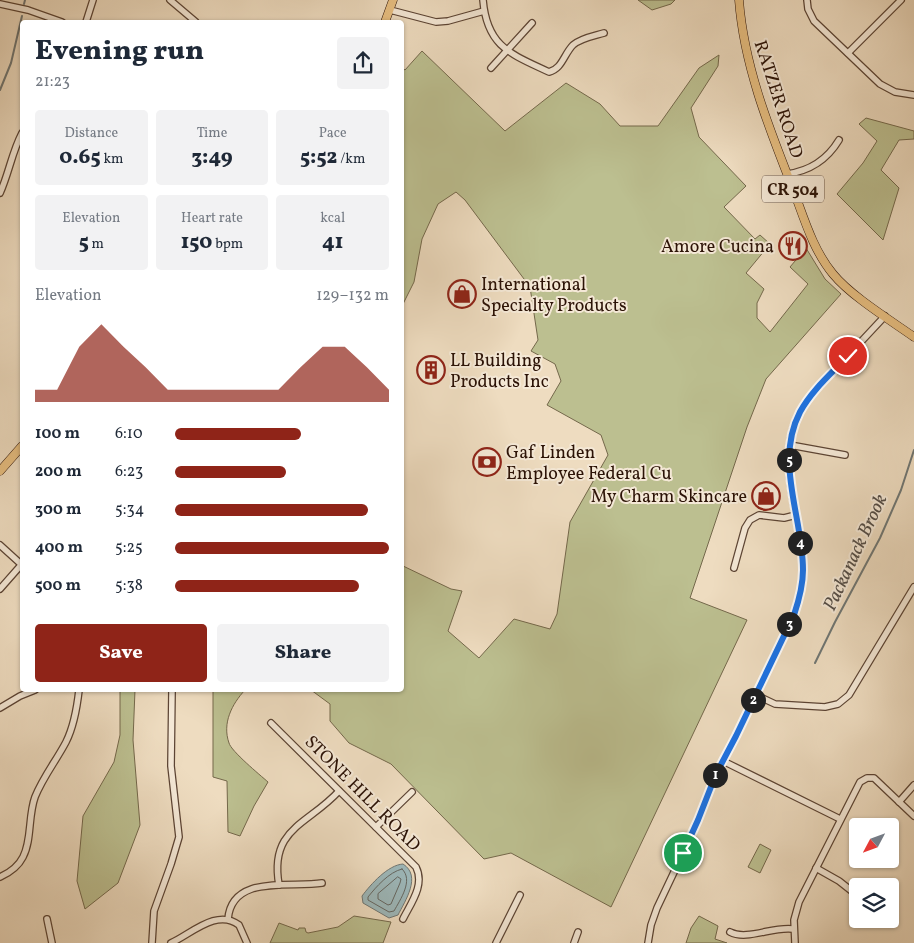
<!DOCTYPE html>
<html lang="en">
<head>
<meta charset="utf-8">
<style>
	body { margin:0; font-family:Vollkorn,serif; background:#f2f2f3; color:#1f2937; height:100vh; display:flex; flex-direction:column; font-size:19px; white-space:nowrap }
	* { box-sizing:border-box; margin:0 }
	p { font-size:16px; color:#747a83 }
	.icon { flex:none; width:28px; height:28px; fill:none; stroke:currentColor; stroke-width:2; stroke-linecap:round; stroke-linejoin:round }
	.map { position:relative; flex:1; overflow:hidden }
	.sheet { position:absolute; left:20px; top:20px; width:384px; height:672px; display:flex; flex-direction:column; background:#fff; border-radius:5px; box-shadow:0 1px 4px #0004 }
	.sheet>* { flex:none }
	.needle { width:32px; rotate:229deg }
	.controls { position:absolute; left:849px; top:818px; display:grid; gap:10px }
	.controls a { display:grid; place-items:center; width:50px; height:50px; border-radius:5px; background:#fff; box-shadow:0 1px 4px #0004; font-size:25px }
	.pin { position:absolute; display:grid; place-items:center; width:42px; height:42px; color:#fff; margin:-21px; border:2px solid #fff; border-radius:50%; box-shadow:0 1px 5px #0007 }
	.km { position:absolute; width:25px; height:25px; margin:-12px; border-radius:50%; background:#222; color:#fff; font-size:14px; line-height:25px; text-align:center }
	.round { display:grid; place-items:center; flex:none; width:52px; height:52px; border-radius:5px; background:#f2f2f3 }
	.headline { display:flex; align-items:center; justify-content:space-between; height:85px; padding:0 15px }
	h1 { font-size:28px; font-weight:800; line-height:38px }
	.stats { display:grid; grid-template-columns:repeat(3,1fr); gap:8px; height:85px; padding:5px 15px }
	.stats div { display:grid; align-content:center; border-radius:5px; background:#f2f2f3; text-align:center }
	.stats b { font-size:21px; font-weight:800 }
	.stats small { font-size:14px; font-weight:400 }
	.stats p { font-size:14px }
	.chart { height:140px; padding:10px 15px }
	.chart p { display:flex; justify-content:space-between }
	.chart svg { width:100%; height:90px; margin-top:5px; fill:#8f2418; opacity:.7 }
	.action { display:flex; gap:10px; margin-top:auto; padding:10px 15px }
	.action a { flex:1; height:58px; border-radius:5px; background:#8f2418; color:#fff; font-size:20px; font-weight:800; line-height:58px; text-align:center }
	.action a+a { background:#f2f2f3; color:#1f2937 }
	ul { padding:0 15px; list-style:none; font-size:16px }
	li { display:grid; grid-template-columns:80px 60px 1fr; align-items:center; height:38px }
	li i { height:12px; border-radius:6px; background:#8f2418 }
	.map>svg:first-child { display:block }
</style>
</head>
<body>
<div class="map">
<svg width="914" height="943" viewBox="0 0 914 943">
	<rect width="100%" height="100%" fill="#eedcc0"/>
	<filter id="stains"><feTurbulence type="fractalNoise" baseFrequency=".004" numOctaves="4"/><feColorMatrix values="0 0 0 0 .2 0 0 0 0 .09 0 0 0 0 .02 0 0 0 .5 -.17"/></filter>
	<radialGradient id="worn" r=".72"><stop offset=".6" stop-color="#630" stop-opacity="0"/><stop offset="1" stop-color="#630" stop-opacity=".3"/></radialGradient>
	<!-- green -->
	<g fill="#bcbf90" stroke="#74684b">
		<polygon points="638,0 675,0 671,4 652,10"/>
		<polygon points="422,51 505,131 566,83 600,104 620,126 658,126 699,68 719,55 718,66 691,108 699,137 746,186 724,207 755,239 760,235 770,244 746,273 764,289 757,303 757,318 770,332 808,284 790,267 806,248 825,279 841,294 766,379 747,427 690,598 747,620 611,907 511,853 484,859 391,764 349,743 330,721 330,704 311,690 401,690 401,565 451,589 462,591 448,631 479,658 514,619 550,629 557,614 570,522 608,455 601,435 547,405 561,381 555,364 531,351 538,340 530,287 465,200 456,192 438,204 422,239 414,282 401,308 401,67 405,70"/>
		<polygon points="866,118 914,131 914,139 899,140 881,170 899,188 883,240 837,194 863,163 877,141 859,124"/>
		<polygon points="120,690 135,690 133,740 140,825 118,883 85,909 77,881 83,816 114,762 120,735"/>
		<path d="M 213,690 L 245,690 C 232,704 222,723 229,743 C 231,751 260,775 268,782 L 254,806 L 240,836 L 228,832 L 227,781 L 213,777 Z"/>
		<polygon points="760,844 771,850 760,873 748,867"/>
		<polygon points="354,916 391,922 383,943 270,943 279,923 298,930 299,928 305,928 306,932 308,933 338,927"/>
		<polygon points="699,916 718,926 715,939 727,943 686,943 691,928"/>
	</g>
	<!-- water -->
	<path fill="#9db9bc" stroke="#6f7673" d="M 403,864 C 422,876 405,901 398,915 L 389,918 L 363,903 L 362,896 C 371,884 388,865 403,864 Z"/>
	<g fill="none" stroke-linecap="round" stroke-linejoin="round">
		<!-- shore -->
		<g stroke="#646661" stroke-width="1">
			<path d="M 402,869 C 414,880 400,900 394,911 L 389,912 L 368,900 L 368,897 C 376,887 389,872 402,869 Z"/>
			<polygon points="398,877 401,879 400,883 391,904 388,905 378,899 378,894"/>
		</g>
		<!-- stream -->
		<g stroke="#6f7673" stroke-width="2">
			<polyline points="24,4 25,0"/>
			<polyline points="0,90 11,63 22,16"/>
			<polyline points="815,663 835,622 880,538 901,490 914,450"/>
		</g>
		<defs>
			<g id="minor">
				<polyline points="170,0 196,22"/>
				<path d="M 483,0 C 487,47 511,54 549,72 C 562,69 564,54 573,45 C 581,38 594,36 604,33"/>
				<polyline points="807,0 808,9 814,21 880,84 895,92 914,95"/>
				<polyline points="0,4 28,10 62,22"/>
				<polyline points="390,10 436,22 448,21 484,11"/>
				<polyline points="86,22 93,0"/>
				<polyline points="848,53 901,0"/>
				<polyline points="491,68 532,23"/>
				<path d="M 787,174 C 809,171 827,160 839,140"/>
				<path d="M 0,193 C 9,173 12,152 22,133"/>
				<polyline points="790,445 845,455"/>
				<polyline points="0,545 22,565"/>
				<polyline points="734,568 745,528 750,520 759,515 784,518 796,515"/>
				<polyline points="0,589 22,564"/>
				<polyline points="756,695 775,704 825,707 838,704 849,695 914,587"/>
				<polyline points="0,708 20,696 35,690"/>
				<path d="M 271,723 L 416,867 C 425,885 411,903 403,919"/>
				<polyline points="723,761 840,819"/>
				<polyline points="899,802 914,785"/>
				<polyline points="376,827 412,792"/>
				<polyline points="816,868 839,881 858,896"/>
				<path d="M 0,877 C 9,873 18,867 23,857 C 32,840 28,816 35,797 C 43,777 56,761 66,742 C 74,726 77,708 79,690"/>
				<path d="M 279,885 C 269,828 308,825 339,791"/>
				<polyline points="47,919 52,943"/>
				<path d="M 228,919 C 232,874 290,888 322,883"/>
				<path d="M 730,932 C 747,941 773,926 793,929"/>
				<polyline points="152,943 154,911 171,864 179,837 171,766 172,690"/>
				<path d="M 171,943 C 191,934 217,908 239,925 L 247,943"/>
				<polyline points="496,943 520,895"/>
				<polyline points="574,943 578,932"/>
				<path d="M 648,943 L 651,925 L 657,908 L 693,832 L 716,774 L 736,736 L 794,615 C 799,600 803,586 803,570 C 803,521 776,469 796,420 C 806,396 826,379 843,361 C 857,346 871,331 885,316"/>
				<polyline points="795,943 794,920 799,902 860,782 867,778 874,778 914,816"/>
			</g>
			<g id="major">
				<path d="M 739,0 C 744,66 769,128 793,189 C 804,218 813,250 833,274 C 851,296 890,320 914,337"/>
				<polyline points="385,22 393,0"/>
				<polyline points="0,471 22,446"/>
			</g>
		</defs>
		<!-- minor casing -->
		<use href="#minor" stroke="#5c4434" stroke-width="8"/>
		<!-- major casing -->
		<use href="#major" stroke="#2b1206" stroke-width="9"/>
		<!-- minor -->
		<use href="#minor" stroke="#f4e8d6" stroke-width="5.5"/>
		<!-- major -->
		<use href="#major" stroke="#e7be80" stroke-width="8"/>
	</g>
	<g fill="none" stroke-linecap="round" stroke-linejoin="round">
		<defs>
			<path id="route" d="M 683,853 L 698,820 L 716,774 L 736,736 L 794,615 C 799,600 803,586 803,570 C 803,517 774,462 800,412 C 812,390 831,374 848,356"/>
		</defs>
		<!-- route casing -->
		<use href="#route" stroke="#fff" stroke-width="10"/>
		<!-- route -->
		<use href="#route" stroke="#1a73e8" stroke-width="6"/>
	</g>
	<!-- icons -->
	<defs>
		<symbol id="restaurant-ring" viewBox="-11 -11 22 22"><circle r="9.5" fill="#f4e8d6" stroke="#8f2418" stroke-width="1.5"/><path d="M-5-6h1v4h1v-4h1v4h1v-4h1v5L-1.5 .5V6h-2V.5L-5-1ZM5-6V6H3V1.5H1.5Q1.5-4 5-6Z" fill="#8f2418"/></symbol>
		<symbol id="shop-ring" viewBox="-11 -11 22 22"><circle r="9.5" fill="#f4e8d6" stroke="#8f2418" stroke-width="1.5"/><path d="M-5-2.5h2.3a2.7 3.5 0 0 1 5.4 0H5L5.5 6h-11ZM-1.5-2.5h3a1.5 2.3 0 0 0-3 0Z" fill="#8f2418"/></symbol>
		<symbol id="building-ring" viewBox="-11 -11 22 22"><circle r="9.5" fill="#f4e8d6" stroke="#8f2418" stroke-width="1.5"/><path d="M-4-6H4V6H1V3H-1V6H-4ZM-2.5-4.3h1.7v1.8h-1.7ZM.8-4.3h1.7v1.8H.8ZM-2.5-1h1.7V.8h-1.7ZM.8-1h1.7V.8H.8Z" fill="#8f2418"/></symbol>
		<symbol id="bank-ring" viewBox="-11 -11 22 22"><circle r="9.5" fill="#f4e8d6" stroke="#8f2418" stroke-width="1.5"/><path d="M-6-4H6V4H-6ZM0-2.3a2.3 2.3 0 1 0 0 4.6a2.3 2.3 0 1 0 0-4.6Z" fill="#8f2418"/></symbol>
	</defs>
	<g fill-rule="evenodd">
		<use href="#restaurant-ring" x="777" y="230" width="32" height="32"/>
		<use href="#shop-ring" x="446" y="278" width="32" height="32"/>
		<use href="#building-ring" x="415" y="354" width="32" height="32"/>
		<use href="#bank-ring" x="471" y="446" width="32" height="32"/>
		<use href="#shop-ring" x="750" y="480" width="32" height="32"/>
	</g>
	<g text-anchor="middle" stroke-width="4" stroke-linejoin="round" paint-order="stroke">
		<!-- shield labels -->
		<rect fill="#f4e8d6" stroke="#675244" stroke-width="1" x="762" y="175.5" width="62" height="27" rx="4"/>
		<g font-size="16" font-weight="bold" fill="#2b1206">
			<text x="793" y="195">CR 504</text>
		</g>
		<!-- street labels -->
		<g font-size="18" fill="#2b1206" stroke="#f4e8d6">
			<text transform="translate(779 99) rotate(72)" y="6">RATZER ROAD</text>
			<text transform="translate(363 793) rotate(45)" y="6">STONE HILL ROAD</text>
		</g>
		<!-- poi labels -->
		<g font-size="18" fill="#2b1206" stroke="#f4e8d6" text-anchor="start">
			<text x="774" y="252" text-anchor="end">Amore Cucina</text>
			<text x="481" y="290">International<tspan x="481" dy="21">Specialty Products</tspan></text>
			<text x="450" y="366">LL Building<tspan x="450" dy="21">Products Inc</tspan></text>
			<text x="506" y="458">Gaf Linden<tspan x="506" dy="21">Employee Federal Cu</tspan></text>
			<text x="747" y="502" text-anchor="end">My Charm Skincare</text>
		</g>
		<!-- water labels -->
		<g font-size="19" font-style="italic" fill="#534c46" stroke="#f4e8d6">
			<text transform="translate(854 552) rotate(-65)" y="7">Packanack Brook</text>
		</g>
	</g>
	<rect width="100%" height="100%" filter="url(#stains)"/>
	<rect width="100%" height="100%" fill="url(#worn)"/>
</svg>
<div class="controls">
<a><svg class="needle" viewBox="-14 -14 28 28"><path d="M0-13l5 13h-10z" fill="#e53935"/><path d="M0 13l5-13h-10z" fill="#747a83"/></svg></a>
<a><svg class="icon" aria-label="layers" viewBox="0 0 24 24"><path d="M12 4l9 5-9 5-9-5zM3 14l9 5 9-5"/></svg></a>
</div>
<div class="pin" style="left:683px;top:853px;background:#1e9e55"><svg class="icon" aria-label="arrive" viewBox="0 0 24 24"><path d="M6 21V4h12l-3 4 3 4H6"/></svg></div>
<div class="pin" style="left:848px;top:356px;background:#d93025"><svg class="icon" aria-label="check" viewBox="0 0 24 24"><path d="M5 12l5 5 9-10"/></svg></div>
<b class="km" style="left:715px;top:775px">1</b>
<b class="km" style="left:753px;top:700px">2</b>
<b class="km" style="left:789px;top:624px">3</b>
<b class="km" style="left:800px;top:543px">4</b>
<b class="km" style="left:789px;top:460px">5</b>
<section class="sheet">
<div class="headline"><div><h1>Evening run</h1><p>21:23</p></div><a class="round"><svg class="icon" aria-label="share" viewBox="0 0 24 24"><path d="M12 15V3M7 8l5-5 5 5M5 13v7h14v-7"/></svg></a></div>
<div class="stats">
<div><p>Distance</p><b>0.65<small> km</small></b></div>
<div><p>Time</p><b>3:49</b></div>
<div><p>Pace</p><b>5:52<small> /km</small></b></div>
</div>
<div class="stats">
<div><p>Elevation</p><b>5<small> m</small></b></div>
<div><p>Heart rate</p><b>150<small> bpm</small></b></div>
<div><p>kcal</p><b>41</b></div>
</div>
<div class="chart"><p><span>Elevation</span>129–132 m</p>
<svg viewBox="0 0 160 44" preserveAspectRatio="none"><path d="M0 44V38L10 38L20 17L30 6L40 17L50 27L60 38L70 38L80 38L90 38L100 38L110 38L120 27L130 17L140 17L150 27L160 38V44z"/></svg>
</div>
<ul>
<li><b>100 m</b>6:10<i style="width:59%"></i></li>
<li><b>200 m</b>6:23<i style="width:52%"></i></li>
<li><b>300 m</b>5:34<i style="width:90%"></i></li>
<li><b>400 m</b>5:25<i style="width:100%"></i></li>
<li><b>500 m</b>5:38<i style="width:86%"></i></li>
</ul>
<div class="action"><a>Save</a><a>Share</a></div>
</section>
</div>
</body>
</html>
